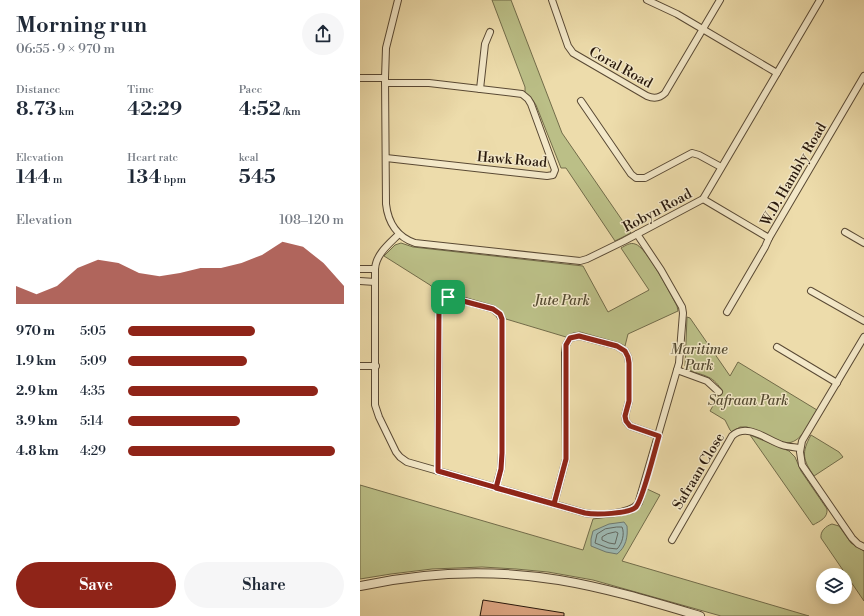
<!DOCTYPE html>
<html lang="en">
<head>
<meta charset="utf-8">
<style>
	body { margin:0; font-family:"Libre Bodoni",serif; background:#f6f6f7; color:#1f2937; height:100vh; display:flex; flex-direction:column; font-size:15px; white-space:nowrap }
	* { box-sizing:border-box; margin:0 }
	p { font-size:13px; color:#747a83 }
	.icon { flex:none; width:22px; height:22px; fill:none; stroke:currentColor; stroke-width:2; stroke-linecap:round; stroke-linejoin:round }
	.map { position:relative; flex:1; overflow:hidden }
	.side { display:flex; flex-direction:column; background:#fff; width:360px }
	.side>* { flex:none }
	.tools { position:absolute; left:456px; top:568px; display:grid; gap:8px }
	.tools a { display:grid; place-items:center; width:36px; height:36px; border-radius:50%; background:#fff; box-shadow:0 2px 10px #0003; font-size:20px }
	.pin { position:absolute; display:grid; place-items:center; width:34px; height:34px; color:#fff; margin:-17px; border-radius:8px; box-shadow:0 2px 6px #0006 }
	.round { display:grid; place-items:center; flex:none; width:42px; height:42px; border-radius:21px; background:#f6f6f7 }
	.overview { display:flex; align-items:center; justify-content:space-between; height:68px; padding:0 16px }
	h1 { font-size:22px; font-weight:600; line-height:30px }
	.stats { display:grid; grid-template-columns:repeat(3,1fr); gap:6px; height:68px; padding:4px 16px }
	.stats div { display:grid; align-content:center }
	.stats b { font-size:20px; font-weight:600 }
	.stats small { font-size:11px; font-weight:400 }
	.stats p { font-size:11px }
	.chart { height:112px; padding:8px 16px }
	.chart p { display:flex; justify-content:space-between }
	.chart svg { width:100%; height:72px; margin-top:4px; fill:#8f2418; opacity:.7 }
	.action { display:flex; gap:8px; margin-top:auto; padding:8px 16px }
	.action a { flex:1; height:46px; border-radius:24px; background:#8f2418; color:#fff; font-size:16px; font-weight:600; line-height:46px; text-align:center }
	.action a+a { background:#f6f6f7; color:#1f2937 }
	ul { padding:0 16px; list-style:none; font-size:13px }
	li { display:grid; grid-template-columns:64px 48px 1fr; align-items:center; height:30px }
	li i { height:10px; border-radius:5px; background:#8f2418 }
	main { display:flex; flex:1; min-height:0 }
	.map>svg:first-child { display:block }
</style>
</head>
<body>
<main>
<section class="side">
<div class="overview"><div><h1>Morning run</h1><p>06:55 · 9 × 970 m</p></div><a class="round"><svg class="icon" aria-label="share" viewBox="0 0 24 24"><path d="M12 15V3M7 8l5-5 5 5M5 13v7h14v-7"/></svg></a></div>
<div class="stats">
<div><p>Distance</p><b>8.73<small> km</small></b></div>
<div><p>Time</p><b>42:29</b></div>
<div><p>Pace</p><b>4:52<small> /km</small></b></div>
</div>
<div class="stats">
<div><p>Elevation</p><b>144<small> m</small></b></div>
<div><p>Heart rate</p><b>134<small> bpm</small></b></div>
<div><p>kcal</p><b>545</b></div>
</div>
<div class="chart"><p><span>Elevation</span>108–120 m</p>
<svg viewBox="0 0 160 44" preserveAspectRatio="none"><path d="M0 44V33L10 38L20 33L30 22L40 17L50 19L60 25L70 27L80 25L90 22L100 22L110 19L120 14L130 6L140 9L150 19L160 33V44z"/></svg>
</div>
<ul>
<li><b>970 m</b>5:05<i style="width:59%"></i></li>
<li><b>1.9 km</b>5:09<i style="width:55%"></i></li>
<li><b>2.9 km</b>4:35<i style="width:88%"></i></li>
<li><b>3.9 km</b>5:14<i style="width:52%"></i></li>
<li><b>4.8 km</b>4:29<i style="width:96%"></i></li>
</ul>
<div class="action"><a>Save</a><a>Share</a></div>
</section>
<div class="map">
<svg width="504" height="616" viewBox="0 0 504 616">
	<rect width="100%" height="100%" fill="#eddcab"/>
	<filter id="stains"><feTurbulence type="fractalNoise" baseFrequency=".005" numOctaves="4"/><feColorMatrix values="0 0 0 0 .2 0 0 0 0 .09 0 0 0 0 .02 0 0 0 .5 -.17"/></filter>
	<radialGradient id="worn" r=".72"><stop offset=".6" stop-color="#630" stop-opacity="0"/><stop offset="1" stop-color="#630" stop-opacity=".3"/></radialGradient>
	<!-- green -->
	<g fill="#bbbf87" stroke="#726c4a">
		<polygon points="132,0 151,0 202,133 271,233 255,241 206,168 201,168 176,105 172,99 165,92 165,87"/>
		<path d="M 41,243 L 53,247 L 223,266 L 248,312 L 289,290 L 261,248 C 265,246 270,242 275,244 C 286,246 311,295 317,306 L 318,311 L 268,334 L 265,346 L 259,343 L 220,332 L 213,333 L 206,337 L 146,319 L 142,311 L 136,307 L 81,291 L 77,292 L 70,285 L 24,256 L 35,245 Z"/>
		<path d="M 327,317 L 330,318 L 370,376 L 378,362 L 457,410 C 449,422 442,444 425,443 L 387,427 L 380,427 L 372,432 L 370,430 L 365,420 L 350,411 L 362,390 C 358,385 355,380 348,377 C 341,373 330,373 325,366 Z"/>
		<path d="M 390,435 L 429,451 L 435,457 L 441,471 L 467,509 C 468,518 460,521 453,525 Z"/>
		<path d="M 451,435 L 479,452 L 483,457 L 454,476 C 443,460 441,453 451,435 Z"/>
		<polygon points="0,485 223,550 233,519 273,513 282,505 287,489 300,495 262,561 449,616 361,616 233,580 188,572 156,569 122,567 72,569 31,574 0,579"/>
		<path d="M 472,524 L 479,526 L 491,543 L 504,551 L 504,601 L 461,538 C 460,531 466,526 472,524 Z"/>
	</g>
	<!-- water -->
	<path fill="#9db9b3" stroke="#6e7970" d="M 264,522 L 267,526 C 268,537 266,547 257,554 L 246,552 L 231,546 L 231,539 L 233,531 L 249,524 Z"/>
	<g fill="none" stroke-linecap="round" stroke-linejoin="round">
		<!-- shore -->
		<g stroke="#626860" stroke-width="1">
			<path d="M 257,527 L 262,527 C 265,534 262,544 257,549 L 248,548 L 235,543 L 237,534 L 245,529 Z"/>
			<polygon points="256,532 258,533 255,544 249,543 242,540 242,537 247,534"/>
		</g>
	</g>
	<!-- building -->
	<polygon fill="#dca582" stroke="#28180c" points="123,600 204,613 204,616 120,616"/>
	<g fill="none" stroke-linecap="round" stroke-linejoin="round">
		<defs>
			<g id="minor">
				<path d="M 38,0 L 26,48 L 25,78 L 26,204 C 28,222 37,237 55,243 L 220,261 L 227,259 L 264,241 L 343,199 L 460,0"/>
				<path d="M 192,0 L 208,46 L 213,53 L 287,96 C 294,99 300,98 305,93 L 360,0"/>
				<polyline points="287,0 317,14 417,73"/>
				<polyline points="0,78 25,78"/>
				<polyline points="25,83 69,83 162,94 168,99 171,104 195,170 193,175 187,176 26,158"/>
				<polyline points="120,89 125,44 130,32"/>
				<polyline points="221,101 271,174 276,178 285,178 332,153 339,155 361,167"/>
				<polyline points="343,199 409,238 504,76"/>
				<polyline points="485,232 504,243"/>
				<path d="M 39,234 C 29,244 16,254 15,269 L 15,405 L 19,417 L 36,452 L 40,457 L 47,462 L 225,513 C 238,516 269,514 278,504 L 319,363 L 323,313 L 322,307 L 301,270 L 277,234"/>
				<polyline points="0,269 15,269"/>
				<polyline points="0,281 15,282"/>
				<polyline points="451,291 504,321"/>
				<polyline points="367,312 405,247 409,238"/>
				<polyline points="504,337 442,441 440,452 442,465 492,538 498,544 504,547"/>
				<polyline points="417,347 477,383"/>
				<polyline points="0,366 16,366"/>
				<polyline points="317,370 347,381 359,392"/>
				<polyline points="78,471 79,307 82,300 91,297 133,309 139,314 142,319 142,453 141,469 136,487"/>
				<polyline points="194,504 206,459 205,353 206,345 210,338 219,336 257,346 265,351 268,357 269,363 269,401 265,416 266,421 270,426 299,436"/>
				<path d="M 312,540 L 372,436 C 387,422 407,440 422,445 C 428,447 434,447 440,448"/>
			</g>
			<path id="tertiary" d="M 0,586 C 65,572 133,569 199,580 C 247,588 293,602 340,616"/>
		</defs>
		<!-- minor casing -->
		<use href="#minor" stroke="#594934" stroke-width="8"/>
		<!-- tertiary casing -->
		<use href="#tertiary" stroke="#594934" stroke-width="10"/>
		<!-- minor -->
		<use href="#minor" stroke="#f3e8c8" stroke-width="6"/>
		<!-- tertiary -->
		<use href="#tertiary" stroke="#f3e8c8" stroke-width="8"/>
	</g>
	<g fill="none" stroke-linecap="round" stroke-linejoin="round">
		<defs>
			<path id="route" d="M 88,297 L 133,309 L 140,314 L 142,319 L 142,453 L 141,469 L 136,488 L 225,513 C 235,515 269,514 276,507 C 283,499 295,449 299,436 L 270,426 L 266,421 L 265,416 L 269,401 L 269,363 L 268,357 L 265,351 L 257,346 L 219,336 L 210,338 L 206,345 L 206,459 L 194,504 L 78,471 L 79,307 L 82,300 L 88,297"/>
		</defs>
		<!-- route casing -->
		<use href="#route" stroke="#fff" stroke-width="8"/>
		<!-- route -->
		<use href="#route" stroke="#8f2418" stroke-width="5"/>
	</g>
	<g text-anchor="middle" stroke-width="3" stroke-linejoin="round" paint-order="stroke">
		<!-- street labels -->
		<g font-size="14" fill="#28180c" stroke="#f3e8c8">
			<text transform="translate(261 67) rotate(29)" y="5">Coral Road</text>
			<text transform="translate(152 159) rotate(5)" y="5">Hawk Road</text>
			<text transform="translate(433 174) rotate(-60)" y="5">W.D. Hambly Road</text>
			<text transform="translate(297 210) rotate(-28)" y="5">Robyn Road</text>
			<text transform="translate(338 471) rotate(-59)" y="5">Safraan Close</text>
		</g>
		<!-- park labels -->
		<g font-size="14" font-style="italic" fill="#544a31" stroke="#f3e8c8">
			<text x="202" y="305">Jute Park</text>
			<text x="339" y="354">Maritime<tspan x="339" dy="16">Park</tspan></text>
			<text x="388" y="405">Safraan Park</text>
		</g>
	</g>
	<rect width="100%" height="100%" filter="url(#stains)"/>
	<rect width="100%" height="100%" fill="url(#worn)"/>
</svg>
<div class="tools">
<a><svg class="icon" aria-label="layers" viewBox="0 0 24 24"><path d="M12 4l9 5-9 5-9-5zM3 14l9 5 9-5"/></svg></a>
</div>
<div class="pin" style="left:88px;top:297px;background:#1e9e55"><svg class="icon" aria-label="arrive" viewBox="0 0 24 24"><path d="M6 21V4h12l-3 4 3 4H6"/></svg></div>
</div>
</main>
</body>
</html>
